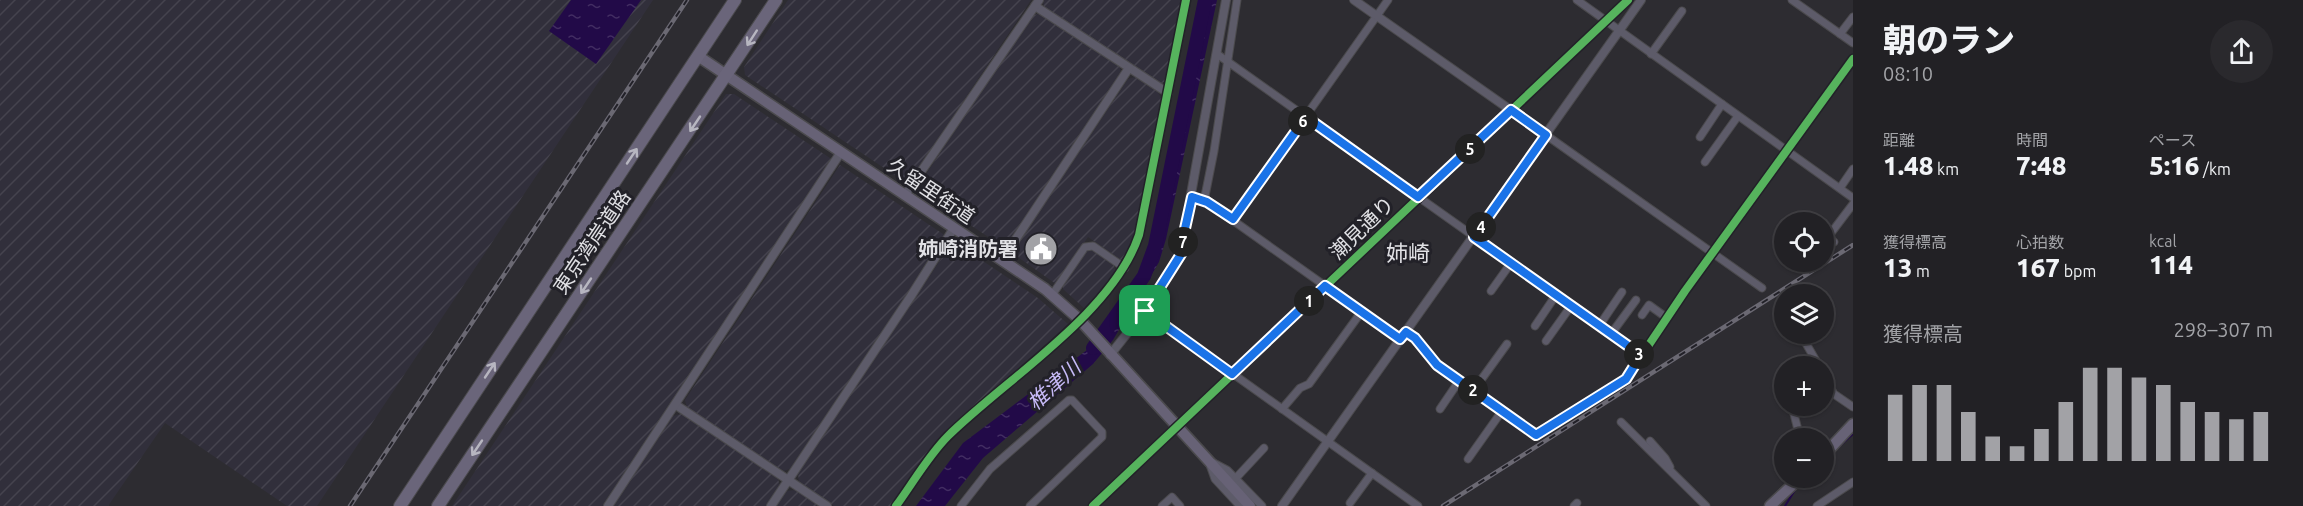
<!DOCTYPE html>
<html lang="ja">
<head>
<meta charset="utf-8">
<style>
	body { margin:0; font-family:Ubuntu,"Noto Sans JP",sans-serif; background:#2a292d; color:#f1f3f6; height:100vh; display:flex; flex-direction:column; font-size:22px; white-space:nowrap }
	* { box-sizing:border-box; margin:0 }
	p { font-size:20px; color:#a2a3a7 }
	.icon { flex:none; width:33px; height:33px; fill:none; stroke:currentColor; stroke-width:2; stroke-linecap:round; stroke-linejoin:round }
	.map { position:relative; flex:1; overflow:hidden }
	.drawer { display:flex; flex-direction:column; background:#222125; width:450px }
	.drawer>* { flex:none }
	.controls { position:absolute; left:1774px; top:212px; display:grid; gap:12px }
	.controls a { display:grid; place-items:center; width:60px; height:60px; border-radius:50%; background:#222125; box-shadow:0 2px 4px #0004,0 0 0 2px #3f3e42; font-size:30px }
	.pin { position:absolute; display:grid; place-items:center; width:51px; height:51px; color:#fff; margin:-26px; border-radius:12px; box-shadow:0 3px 9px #0006 }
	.km { position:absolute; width:30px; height:30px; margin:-15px; border-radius:50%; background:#222; color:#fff; font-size:16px; line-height:30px; text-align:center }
	.round { display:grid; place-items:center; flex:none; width:63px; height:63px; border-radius:32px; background:#2a292d }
	.summary { display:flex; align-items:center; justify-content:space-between; height:102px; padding:0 30px }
	h1 { font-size:33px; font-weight:800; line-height:45px }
	.stats { display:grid; grid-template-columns:repeat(3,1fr); gap:9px; height:102px; padding:6px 30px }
	.stats div { display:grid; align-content:center }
	.stats b { font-size:26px; font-weight:800 }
	.stats small { font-size:16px; font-weight:400 }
	.stats p { font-size:16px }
	.chart { height:168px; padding:12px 30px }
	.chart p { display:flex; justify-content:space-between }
	.chart svg { width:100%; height:108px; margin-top:6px; stroke:#a2a2a6; stroke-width:6 }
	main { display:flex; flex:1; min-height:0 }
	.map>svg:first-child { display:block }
</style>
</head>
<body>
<main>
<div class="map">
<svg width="1853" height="506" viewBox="0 0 1853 506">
	<defs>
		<pattern id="industrial-furrows" width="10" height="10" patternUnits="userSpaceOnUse" patternTransform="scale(1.5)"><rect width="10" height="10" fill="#312f3b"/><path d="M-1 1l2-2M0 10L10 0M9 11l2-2" fill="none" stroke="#45434e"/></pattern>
		<pattern id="water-ripples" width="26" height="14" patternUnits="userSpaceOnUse" patternTransform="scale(1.5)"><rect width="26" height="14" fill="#220a48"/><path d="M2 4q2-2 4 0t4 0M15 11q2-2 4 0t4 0" fill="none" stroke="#422d62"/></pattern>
	</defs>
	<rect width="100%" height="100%" fill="#2d2c31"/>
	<!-- industrial -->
	<g fill="url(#industrial-furrows)">
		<polygon points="0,0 653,0 317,506 287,506 165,423 108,506 0,506"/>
		<polygon points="788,0 1031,0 908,184 745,75 744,67"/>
		<polygon points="1043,0 1182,0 1166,81 1160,84 1044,7"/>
		<polygon points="1040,14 1120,67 1121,74 1005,248 916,189 1032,15"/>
		<polygon points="1135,77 1158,92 1162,100 1134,237 1124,262 1088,237 1056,284 1012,253 1128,79"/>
		<polygon points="726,94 734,94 833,160 604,506 452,506"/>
		<polygon points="840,165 946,236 790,469 783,471 687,408 685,400"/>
		<polygon points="953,241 1038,298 1068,324 933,447 892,506 834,506 799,483 798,473"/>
		<polygon points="1092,249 1114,265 1116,274 1085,309 1063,289 1063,284 1085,250"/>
		<polygon points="681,414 778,479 780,486 767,506 613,506 673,416"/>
		<polygon points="795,490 820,506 776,506 787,491"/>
	</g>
	<!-- water -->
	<g fill="url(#water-ripples)">
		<polygon points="571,0 641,0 596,64 549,31"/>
		<polygon points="1205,0 1217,0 1166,239 1159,262 1113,340 1093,364 983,458 945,506 916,506 963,443 1099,341 1144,276 1155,246"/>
	</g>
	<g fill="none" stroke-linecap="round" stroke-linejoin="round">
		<!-- stream -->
		<g stroke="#220a48" stroke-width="2">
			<polyline points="1833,452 1853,434"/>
			<polyline points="1785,506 1795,490"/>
		</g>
		<!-- river -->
		<polyline stroke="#220a48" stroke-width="14" points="1093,348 1144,276 1155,246 1205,0"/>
		<defs>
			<g id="minor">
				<polyline points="1577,0 1853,198"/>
				<polyline points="1792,0 1853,43"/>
				<polyline points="1840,34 1853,17"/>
				<polyline points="1217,54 1641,355"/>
				<polyline points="1651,54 1682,11"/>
				<polyline points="1546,135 1762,288"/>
				<polyline points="1700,137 1722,104"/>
				<polyline points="1705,162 1738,116"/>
				<polyline points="1840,188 1853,169"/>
				<polyline points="1192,197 1207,202 1400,339"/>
				<polyline points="1204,201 1214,151 1237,0"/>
				<polyline points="1233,219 1388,0"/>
				<polyline points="1834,242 1828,237 1853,204"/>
				<polyline points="1491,291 1511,263"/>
				<polyline points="1052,295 1085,247 1093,246 1125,268"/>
				<polyline points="1145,311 1418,506"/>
				<polyline points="1642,315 1649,305 1667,318"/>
				<polyline points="1535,326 1556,295"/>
				<polyline points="1599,326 1622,292"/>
				<polyline points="1406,332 1415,338 1437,365 1536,435 1543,431 1626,379 1685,291 1853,59"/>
				<polyline points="1800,333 1819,366"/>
				<polyline points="1611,334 1636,300"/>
				<polyline points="1546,341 1571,306"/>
				<polyline points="1824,377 1834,394 1853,407"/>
				<polyline points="1473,391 1507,344"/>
				<polyline points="1282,409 1300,388 1309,384 1362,311"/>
				<polyline points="1440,409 1459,381"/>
				<polyline points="1793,410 1800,438"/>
				<polyline points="1621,422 1706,506"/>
				<polyline points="1650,441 1665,458 1670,467"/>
				<polyline points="1468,459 1502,411"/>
				<polyline points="1210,461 1227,470 1262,506"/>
				<polyline points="1210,465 1215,479 1240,506"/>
				<polyline points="1236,478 1264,448"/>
				<polyline points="1350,503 1372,473"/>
				<polyline points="961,506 990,469 1069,400 1072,400 1102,432 1102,437 1030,506"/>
				<polyline points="1162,506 1172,497 1180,506"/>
				<polyline points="1574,506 1577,503"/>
				<polyline points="1817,506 1853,482"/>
			</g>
			<g id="tertiary">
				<polyline points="1354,0 1546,135"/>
				<polyline points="1035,6 1168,93"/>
				<polyline points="905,195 1039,0"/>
				<polyline points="1002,260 1129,68"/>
				<polyline points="1110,355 1145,311 1175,266 1183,251 1184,233 1226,0"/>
				<polyline points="676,405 827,506"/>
				<polyline points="608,506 841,152"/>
				<polyline points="771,506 911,296 954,228"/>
				<path d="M 896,506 C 913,483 928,456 948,436 C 1006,379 1113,313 1139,235 L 1186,0"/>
				<polyline points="1093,506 1628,0"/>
				<polyline points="1282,506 1641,0"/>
			</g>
			<g id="primary">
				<polyline points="698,56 1045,289 1080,320 1250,506"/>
				<polyline points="1824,455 1853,424"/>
				<polyline points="1770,506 1801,477"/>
			</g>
			<g id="trunk">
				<polyline points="400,506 735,0"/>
				<polyline points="438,506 776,0"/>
			</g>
		</defs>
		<!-- minor casing -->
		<use href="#minor" stroke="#4b4a4d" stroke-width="9"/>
		<!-- tertiary casing -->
		<use href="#tertiary" stroke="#4b4a4d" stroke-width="10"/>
		<!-- primary casing -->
		<use href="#primary" stroke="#4b4a4d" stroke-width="13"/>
		<!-- trunk casing -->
		<use href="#trunk" stroke="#4b4a4d" stroke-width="14"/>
		<!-- minor -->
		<use href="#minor" stroke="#5d5b69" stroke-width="7"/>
		<!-- tertiary -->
		<use href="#tertiary" stroke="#5d5b69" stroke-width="8"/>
		<!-- primary -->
		<use href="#primary" stroke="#676276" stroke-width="10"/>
		<!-- trunk -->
		<use href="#trunk" stroke="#6a657a" stroke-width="12"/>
		<defs>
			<g id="rail">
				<polyline points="350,506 687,0"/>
				<polyline points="1443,506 1853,245"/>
			</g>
		</defs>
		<!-- rail casing -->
		<use href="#rail" stroke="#6b6973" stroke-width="4.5"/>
		<!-- rail -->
		<use href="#rail" stroke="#222128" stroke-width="2" stroke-dasharray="7" stroke-linecap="butt"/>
		<defs>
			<g id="cycleway">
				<polyline points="1406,332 1415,338 1437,365 1536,435 1543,431 1626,379 1685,291 1853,59"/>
				<path d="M 896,506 C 913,483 928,456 948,436 C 1006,379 1113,313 1139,235 L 1186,0"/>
				<polyline points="1093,506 1628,0"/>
			</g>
		</defs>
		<!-- cycleway casing -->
		<use href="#cycleway" stroke="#222128" stroke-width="11"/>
		<!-- cycleway -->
		<use href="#cycleway" stroke="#56b35d" stroke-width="8"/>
	</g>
	<!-- one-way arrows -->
	<defs><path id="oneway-shaft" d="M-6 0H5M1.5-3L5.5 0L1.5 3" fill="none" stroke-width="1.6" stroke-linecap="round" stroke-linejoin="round" transform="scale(1.5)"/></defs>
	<g stroke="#b7b6c0">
		<use href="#oneway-shaft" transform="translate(752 38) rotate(123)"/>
		<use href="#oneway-shaft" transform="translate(695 124) rotate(124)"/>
		<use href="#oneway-shaft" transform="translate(632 156) rotate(-56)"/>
		<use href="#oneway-shaft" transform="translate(586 286) rotate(124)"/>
		<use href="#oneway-shaft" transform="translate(490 370) rotate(-56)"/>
		<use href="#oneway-shaft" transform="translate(477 448) rotate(124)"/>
	</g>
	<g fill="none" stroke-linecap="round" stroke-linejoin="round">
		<defs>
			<polygon id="route" points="1511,110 1546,135 1474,237 1641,355 1626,379 1536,435 1437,365 1415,338 1406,332 1400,339 1325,286 1232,374 1145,311 1183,251 1184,233 1192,197 1207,202 1233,219 1306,117 1418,197"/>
		</defs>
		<!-- route casing -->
		<use href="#route" stroke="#fff" stroke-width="12"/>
		<!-- route -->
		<use href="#route" stroke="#1a73e8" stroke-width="8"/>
	</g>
	<!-- icons -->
	<defs>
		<symbol id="civic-disc" viewBox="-11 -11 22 22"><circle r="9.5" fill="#a2a2a6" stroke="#222128"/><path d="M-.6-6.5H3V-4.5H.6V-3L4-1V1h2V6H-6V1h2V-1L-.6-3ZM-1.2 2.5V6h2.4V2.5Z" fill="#fff"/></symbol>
	</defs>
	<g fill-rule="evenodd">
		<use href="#civic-disc" x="1022" y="230" width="38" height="38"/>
	</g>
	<g text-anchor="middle" stroke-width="6" stroke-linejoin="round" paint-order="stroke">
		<!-- street labels -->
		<g font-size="20" fill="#e1e1e5" stroke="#222128">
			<text transform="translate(931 191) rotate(34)" y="7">久留里街道</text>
			<text transform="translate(1362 228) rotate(-44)" y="7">潮見通り</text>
			<text transform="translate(592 242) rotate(-56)" y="7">東京湾岸道路</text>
		</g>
		<!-- poi labels -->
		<g font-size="20" font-weight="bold" fill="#e1e1e5" stroke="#222128" text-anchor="end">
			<text x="1018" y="256">姉崎消防署</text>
		</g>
		<!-- water labels -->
		<g font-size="21" font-style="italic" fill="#c6baf7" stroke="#222128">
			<text transform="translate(1054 385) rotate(-42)" y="7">椎津川</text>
		</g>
		<!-- quarter labels -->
		<g font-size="22" fill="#e1e1e5" stroke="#222128">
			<text x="1408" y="261">姉崎</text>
		</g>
	</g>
</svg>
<div class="controls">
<a><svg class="icon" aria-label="locate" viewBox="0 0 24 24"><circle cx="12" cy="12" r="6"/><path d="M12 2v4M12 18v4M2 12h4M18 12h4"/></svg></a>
<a><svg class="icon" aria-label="layers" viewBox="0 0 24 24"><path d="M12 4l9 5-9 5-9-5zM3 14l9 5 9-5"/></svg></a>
<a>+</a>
<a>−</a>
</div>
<div class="pin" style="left:1145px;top:311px;background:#1e9e55"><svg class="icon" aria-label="arrive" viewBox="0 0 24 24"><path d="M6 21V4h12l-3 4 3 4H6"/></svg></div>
<b class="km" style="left:1309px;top:301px">1</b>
<b class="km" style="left:1473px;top:390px">2</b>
<b class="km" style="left:1639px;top:354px">3</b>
<b class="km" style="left:1481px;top:227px">4</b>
<b class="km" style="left:1470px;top:149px">5</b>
<b class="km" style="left:1303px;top:121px">6</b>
<b class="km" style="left:1183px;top:242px">7</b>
</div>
<section class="drawer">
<div class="summary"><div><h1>朝のラン</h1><p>08:10</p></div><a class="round"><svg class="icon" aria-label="share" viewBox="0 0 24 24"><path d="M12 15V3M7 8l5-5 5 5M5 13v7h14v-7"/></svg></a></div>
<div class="stats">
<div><p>距離</p><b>1.48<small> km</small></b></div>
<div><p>時間</p><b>7:48</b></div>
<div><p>ペース</p><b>5:16<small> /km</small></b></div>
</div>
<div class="stats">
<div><p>獲得標高</p><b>13<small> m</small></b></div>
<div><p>心拍数</p><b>167<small> bpm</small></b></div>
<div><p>kcal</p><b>114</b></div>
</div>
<div class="chart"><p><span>獲得標高</span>298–307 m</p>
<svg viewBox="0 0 160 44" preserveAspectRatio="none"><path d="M5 44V17M15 44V13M25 44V13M35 44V24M45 44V34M55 44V38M65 44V31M75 44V20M85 44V6M95 44V6M105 44V10M115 44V13M125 44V20M135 44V24M145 44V27M155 44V24"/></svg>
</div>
</section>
</main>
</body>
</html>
